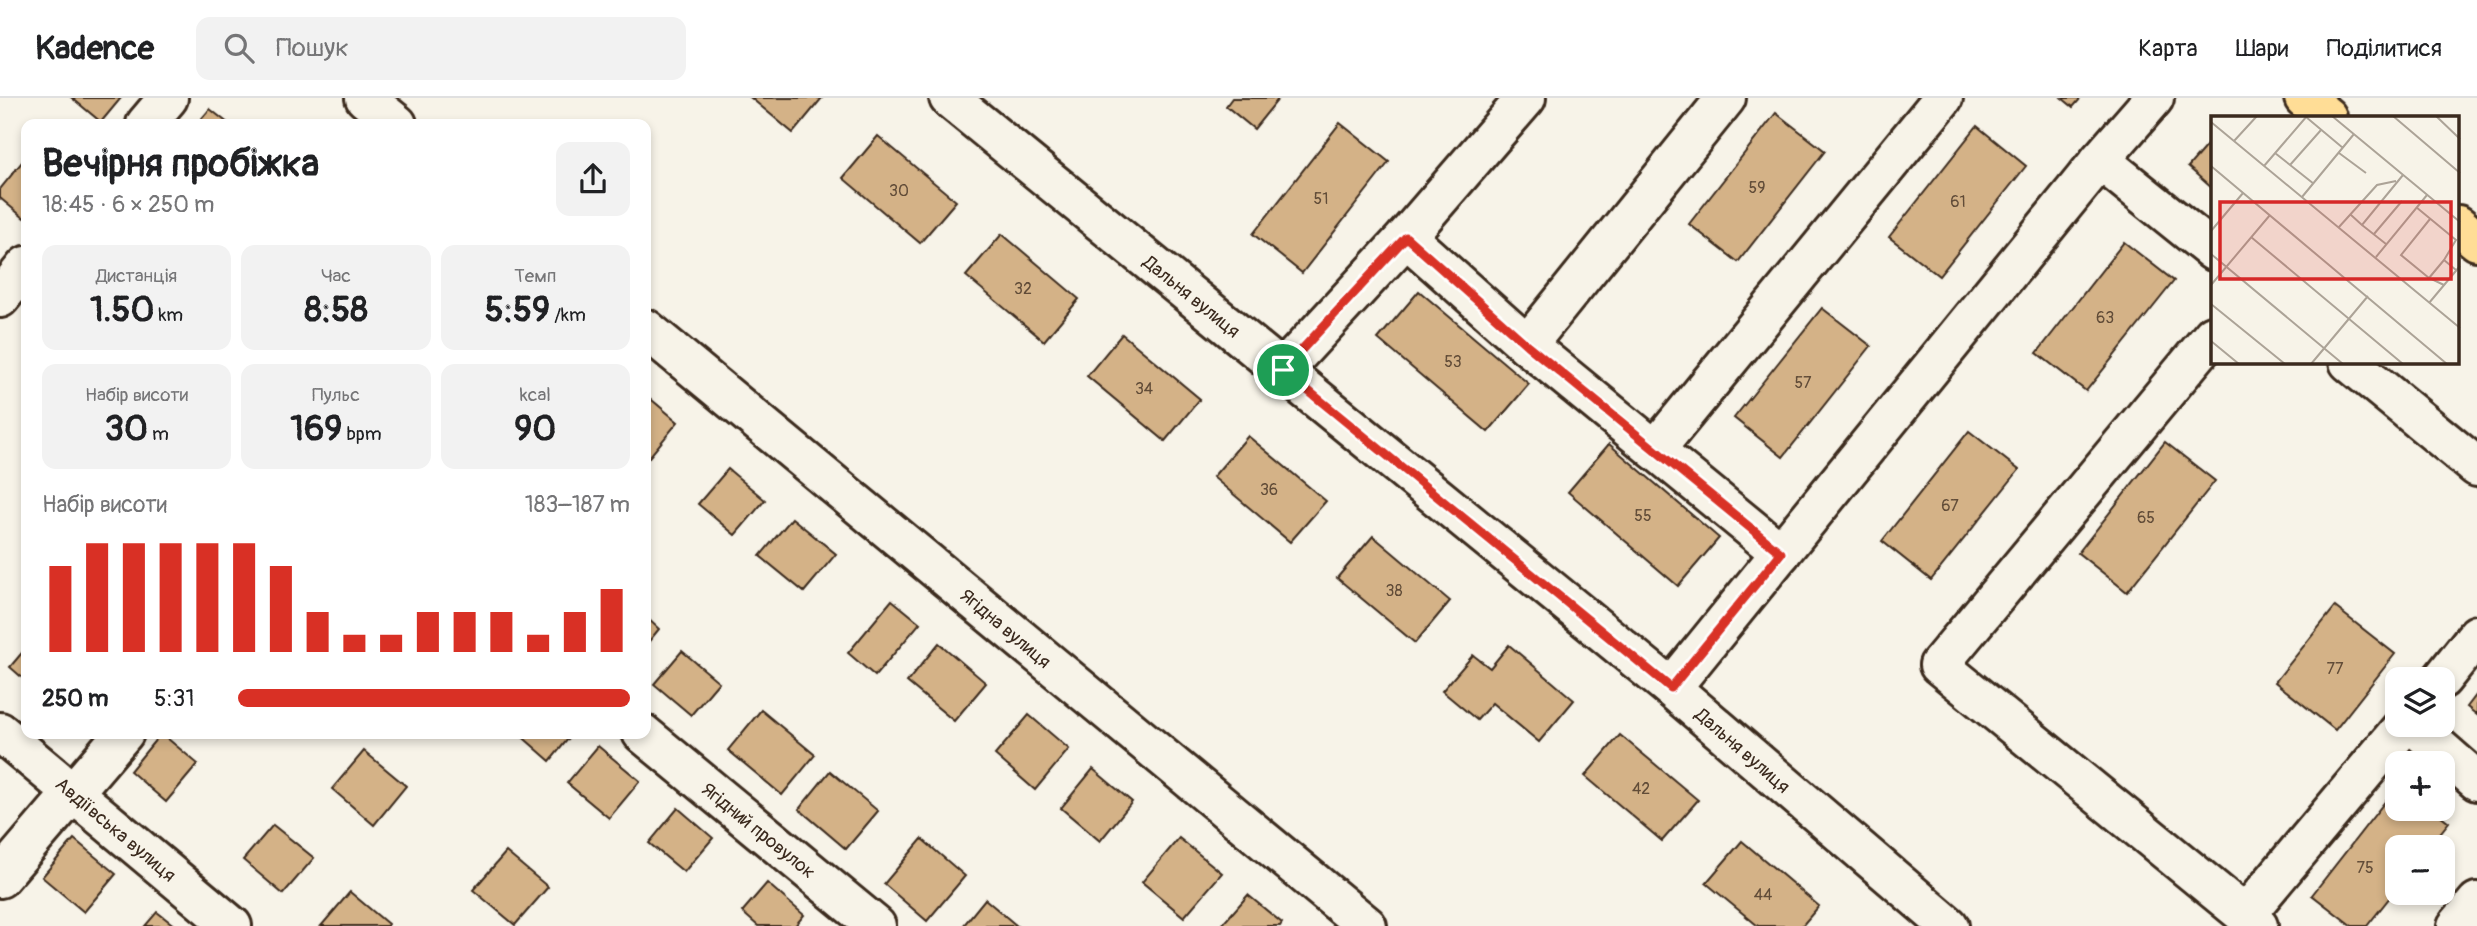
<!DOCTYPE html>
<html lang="uk">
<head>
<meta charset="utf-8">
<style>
	body { margin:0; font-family:Pangolin,sans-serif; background:#f2f2f2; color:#202124; height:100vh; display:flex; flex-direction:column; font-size:26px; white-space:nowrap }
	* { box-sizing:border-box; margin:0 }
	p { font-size:23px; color:#757577 }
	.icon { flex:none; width:38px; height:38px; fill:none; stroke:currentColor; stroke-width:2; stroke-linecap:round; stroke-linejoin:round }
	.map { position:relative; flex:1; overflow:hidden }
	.details { position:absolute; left:21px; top:21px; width:630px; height:620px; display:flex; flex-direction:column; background:#fff; border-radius:14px; box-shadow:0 4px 10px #0003 }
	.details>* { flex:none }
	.fabs { position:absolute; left:2385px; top:569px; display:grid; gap:14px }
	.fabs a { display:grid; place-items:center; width:70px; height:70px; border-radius:14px; background:#fff; box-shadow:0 4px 10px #0003; font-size:35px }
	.pin { position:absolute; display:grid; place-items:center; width:60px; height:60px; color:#fff; margin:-30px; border:4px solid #fff; border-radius:50%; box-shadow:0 2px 7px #0007 }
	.round { display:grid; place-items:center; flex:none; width:74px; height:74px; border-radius:14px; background:#f2f2f2 }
	.overview { display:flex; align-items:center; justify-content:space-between; height:119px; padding:0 21px }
	h1 { font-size:38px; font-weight:700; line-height:52px }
	.metrics { display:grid; grid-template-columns:repeat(3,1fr); gap:10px; height:119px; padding:7px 21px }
	.metrics div { display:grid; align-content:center; border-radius:14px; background:#f2f2f2; text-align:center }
	.metrics b { font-size:35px; font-weight:700 }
	.metrics small { font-size:19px; font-weight:400 }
	.metrics p { font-size:19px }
	.chart { height:196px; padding:14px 21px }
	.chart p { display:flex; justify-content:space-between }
	.chart svg { width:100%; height:126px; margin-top:7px; stroke:#d93025; stroke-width:6 }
	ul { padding:0 21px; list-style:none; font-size:23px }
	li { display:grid; grid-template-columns:112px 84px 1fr; align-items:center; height:52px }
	li i { height:18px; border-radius:9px; background:#d93025 }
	header { display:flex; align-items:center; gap:42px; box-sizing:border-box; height:98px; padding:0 35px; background:#fff; border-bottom:2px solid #e0e0e0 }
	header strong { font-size:33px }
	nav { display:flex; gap:38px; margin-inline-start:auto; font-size:24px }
	.search { width:490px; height:63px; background:#f2f2f2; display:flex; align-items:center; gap:18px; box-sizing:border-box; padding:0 24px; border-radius:14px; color:#757577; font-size:26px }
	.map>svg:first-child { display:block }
</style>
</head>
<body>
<header>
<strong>Kadence</strong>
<div class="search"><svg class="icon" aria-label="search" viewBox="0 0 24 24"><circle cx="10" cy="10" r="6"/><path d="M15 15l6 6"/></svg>Пошук</div>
<nav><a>Карта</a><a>Шари</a><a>Поділитися</a></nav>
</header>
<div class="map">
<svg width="2477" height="828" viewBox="0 0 2477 828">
	<rect width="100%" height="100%" fill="#f7f3e8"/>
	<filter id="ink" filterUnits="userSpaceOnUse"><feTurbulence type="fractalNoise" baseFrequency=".0143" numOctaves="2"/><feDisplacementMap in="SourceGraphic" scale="14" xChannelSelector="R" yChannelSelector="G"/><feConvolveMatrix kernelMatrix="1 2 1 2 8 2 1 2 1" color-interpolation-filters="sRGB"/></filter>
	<g filter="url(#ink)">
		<!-- building -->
		<g fill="#d4b287" stroke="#3b2a1e" stroke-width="2">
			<polygon points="72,0 121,0 101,24"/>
			<polygon points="751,0 822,0 793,35"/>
			<polygon points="1232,0 1279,0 1254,31 1226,8"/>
			<polygon points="2062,0 2081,0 2073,9"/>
			<polygon points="210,11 229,26 197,26"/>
			<polygon points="1776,15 1825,53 1738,164 1689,126"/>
			<polygon points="1340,25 1389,64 1302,175 1253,136"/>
			<polygon points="1977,28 2026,68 1939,178 1889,139"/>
			<polygon points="878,38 956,103 920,145 843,80"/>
			<polygon points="2213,40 2213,91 2188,69"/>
			<polygon points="26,59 26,117 24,120 0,100 0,91"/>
			<polygon points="1002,136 1079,201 1044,243 966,178"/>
			<polygon points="2124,144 2174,183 2086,293 2037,255"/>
			<polygon points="1419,193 1529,286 1488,334 1378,241"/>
			<polygon points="1822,210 1871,248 1783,359 1734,320"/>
			<polygon points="1122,236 1200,301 1165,343 1087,278"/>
			<polygon points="646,297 678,324 646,363"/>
			<polygon points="1969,333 2019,372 1931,482 1882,443"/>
			<polygon points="1248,338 1326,403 1290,444 1213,379"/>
			<polygon points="2165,344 2215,383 2127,494 2078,455"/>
			<polygon points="1609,346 1719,440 1678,488 1568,394"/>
			<polygon points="728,371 765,402 735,437 698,406"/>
			<polygon points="792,420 836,456 804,494 760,458"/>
			<polygon points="1373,438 1450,503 1415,545 1337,480"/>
			<polygon points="892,502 920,525 875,578 848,555"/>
			<polygon points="2335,509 2395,556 2335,632 2275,584"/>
			<polygon points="646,519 659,531 646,547"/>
			<polygon points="939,545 986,585 954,623 907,584"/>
			<polygon points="1509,547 1574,602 1539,644 1492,605 1477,622 1442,593 1473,557 1490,570"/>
			<polygon points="26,550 26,583 10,569"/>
			<polygon points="682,553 719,584 691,617 654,586"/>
			<polygon points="2477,596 2477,617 2467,609"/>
			<polygon points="761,612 815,657 782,697 728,652"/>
			<polygon points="1029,617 1069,651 1035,692 995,657"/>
			<polygon points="161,635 198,666 166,704 130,673"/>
			<polygon points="518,635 573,635 550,663"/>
			<polygon points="1620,637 1698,702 1662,743 1585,678"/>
			<polygon points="598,648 640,683 609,720 567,685"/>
			<polygon points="364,653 406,688 374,727 332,691"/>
			<polygon points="1093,671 1132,704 1100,743 1061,710"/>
			<polygon points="830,673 878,713 846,751 799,711"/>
			<polygon points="2398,687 2398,710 2431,710 2449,724 2429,749 2398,749 2398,789 2367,828 2352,828 2312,797"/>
			<polygon points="678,710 713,740 684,774 649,745"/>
			<polygon points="273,727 314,760 283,796 243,762"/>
			<polygon points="1179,740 1222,775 1184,819 1142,784"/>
			<polygon points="74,741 116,776 84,814 42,779"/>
			<polygon points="922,741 965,778 927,823 884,786"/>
			<polygon points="1742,743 1819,808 1802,828 1758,828 1706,785"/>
			<polygon points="506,754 548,789 515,827 473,792"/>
			<polygon points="767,785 804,817 795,828 758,828 742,814"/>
			<polygon points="350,794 388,826 387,828 321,828"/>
			<polygon points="1248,797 1282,825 1280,828 1221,828"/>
			<polygon points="985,801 1017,828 963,828"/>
			<polygon points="157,814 175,828 145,828"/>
		</g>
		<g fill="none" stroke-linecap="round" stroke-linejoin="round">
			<defs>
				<g id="minor">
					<polyline points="365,0 397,26"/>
					<polyline points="949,0 1671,590 1949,828"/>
					<polyline points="146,26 168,0"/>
					<polyline points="2100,62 2213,153"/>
					<polyline points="1406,139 1527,247 1726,0"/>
					<polyline points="0,200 26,168"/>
					<polyline points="646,231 1367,828"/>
					<polyline points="2213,237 1939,567 2245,817"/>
					<polyline points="1527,247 1781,455"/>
					<polyline points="2349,264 2477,369"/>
					<polyline points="1283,272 1406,139 1526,0"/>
					<polyline points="1655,352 1943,0"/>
					<polyline points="2442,581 2477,537"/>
					<polyline points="1671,590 2100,62 2154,0"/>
					<polyline points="2412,626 2477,683"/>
					<polyline points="0,634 232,828"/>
					<polyline points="642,635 876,828"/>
					<polyline points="0,780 124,635"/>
					<polyline points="2258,828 2245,817 2405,626"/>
					<polyline points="2457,828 2477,804"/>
				</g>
				<g id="major">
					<polyline points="2304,0 2327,19"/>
					<polyline points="2458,127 2477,143"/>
				</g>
			</defs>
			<!-- minor casing -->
			<use href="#minor" stroke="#3b2a1e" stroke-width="44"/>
			<!-- major casing -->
			<use href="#major" stroke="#3b2a1e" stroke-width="44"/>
			<!-- minor -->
			<use href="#minor" stroke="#f7f3e8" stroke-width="38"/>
			<!-- major -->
			<use href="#major" stroke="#ffdd96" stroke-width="38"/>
		</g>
	</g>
	<g fill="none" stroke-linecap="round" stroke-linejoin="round" filter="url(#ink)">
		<defs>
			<polygon id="route" points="1406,139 1527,247 1781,455 1671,590 1283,272"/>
		</defs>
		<!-- route casing -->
		<use href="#route" stroke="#fff" stroke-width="14"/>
		<!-- route -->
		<use href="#route" stroke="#d93025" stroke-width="9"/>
	</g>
	<g text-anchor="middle" stroke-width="5" stroke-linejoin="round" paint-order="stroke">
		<!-- number labels -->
		<g font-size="16" fill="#614c38">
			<text x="1757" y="95">59</text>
			<text x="899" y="98">30</text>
			<text x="1321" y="106">51</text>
			<text x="1958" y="109">61</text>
			<text x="1023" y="196">32</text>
			<text x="2105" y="225">63</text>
			<text x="1453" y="269">53</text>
			<text x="1803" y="290">57</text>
			<text x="1144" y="296">34</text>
			<text x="1269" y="397">36</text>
			<text x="1950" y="413">67</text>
			<text x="1643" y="423">55</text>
			<text x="2146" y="425">65</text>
			<text x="1394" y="498">38</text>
			<text x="2335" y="576">77</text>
			<text x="1641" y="696">42</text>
			<text x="2365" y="775">75</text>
			<text x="1763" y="802">44</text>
		</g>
		<!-- street labels -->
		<g font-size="19" fill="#3b2a1e" stroke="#f7f3e8">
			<text transform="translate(1192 198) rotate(39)" y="7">Дальня вулиця</text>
			<text transform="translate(1006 530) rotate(40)" y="7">Ягідна вулиця</text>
			<text transform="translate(1743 652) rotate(41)" y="7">Дальня вулиця</text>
			<text transform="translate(116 731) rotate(40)" y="7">Авдіївська вулиця</text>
			<text transform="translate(759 732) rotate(39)" y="7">Ягідний провулок</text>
		</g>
	</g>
	<!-- overview -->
	<g transform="translate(2211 18)">
		<rect width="248" height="248" fill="#f7f3e8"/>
		<path fill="none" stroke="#aca397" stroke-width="2" d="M 121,0 L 249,106M 182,0 L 249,57M 225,0 L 249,23M 95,1 L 132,32M 0,6 L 249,212M 23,25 L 46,0M 64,37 L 103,68M 128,37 L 155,57M 79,49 L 110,14M 0,50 L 236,248M 53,50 L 96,0M 91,81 L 143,18M 205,91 L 245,124 L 233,144 L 245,154M 140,99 L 151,109 L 192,59M 151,109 L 175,128M 128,111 L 166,69 L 185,65M 0,115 L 32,77M 163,118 L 191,85M 40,121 L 192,248M 0,138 L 132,248M 165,141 L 216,79M 218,162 L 190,139 L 219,103M 0,169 L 59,99M 233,169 L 218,162 L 233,144M 218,187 L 249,150M 0,188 L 74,248M 0,225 L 28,248M 100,248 L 157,180"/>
		<path fill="#d62828" fill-opacity="0.15" stroke="#d62828" stroke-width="3.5" d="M 9,86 L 240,86 L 240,163 L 9,163 Z"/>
		<rect width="248" height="248" fill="none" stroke="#3b2a1e" stroke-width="3.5"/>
	</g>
</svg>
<div class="fabs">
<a><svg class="icon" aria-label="layers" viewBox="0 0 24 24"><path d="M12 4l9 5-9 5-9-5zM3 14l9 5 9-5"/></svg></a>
<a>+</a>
<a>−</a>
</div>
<div class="pin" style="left:1283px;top:272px;background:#1e9e55"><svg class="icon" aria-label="arrive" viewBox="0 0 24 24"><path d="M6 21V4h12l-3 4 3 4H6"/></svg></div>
<section class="details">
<div class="overview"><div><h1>Вечірня пробіжка</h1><p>18:45 · 6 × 250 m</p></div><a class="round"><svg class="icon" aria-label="share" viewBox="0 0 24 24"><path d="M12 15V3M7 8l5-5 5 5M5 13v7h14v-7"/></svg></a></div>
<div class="metrics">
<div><p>Дистанція</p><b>1.50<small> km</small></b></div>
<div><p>Час</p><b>8:58</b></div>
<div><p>Темп</p><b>5:59<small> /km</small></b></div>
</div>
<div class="metrics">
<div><p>Набір висоти</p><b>30<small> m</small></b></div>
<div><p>Пульс</p><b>169<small> bpm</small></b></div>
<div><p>kcal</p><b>90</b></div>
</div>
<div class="chart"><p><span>Набір висоти</span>183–187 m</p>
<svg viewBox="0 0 160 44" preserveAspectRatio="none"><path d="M5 44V14M15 44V6M25 44V6M35 44V6M45 44V6M55 44V6M65 44V14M75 44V30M85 44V38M95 44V38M105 44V30M115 44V30M125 44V30M135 44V38M145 44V30M155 44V22"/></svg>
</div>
<ul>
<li><b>250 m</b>5:31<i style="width:100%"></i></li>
</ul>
</section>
</div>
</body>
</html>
